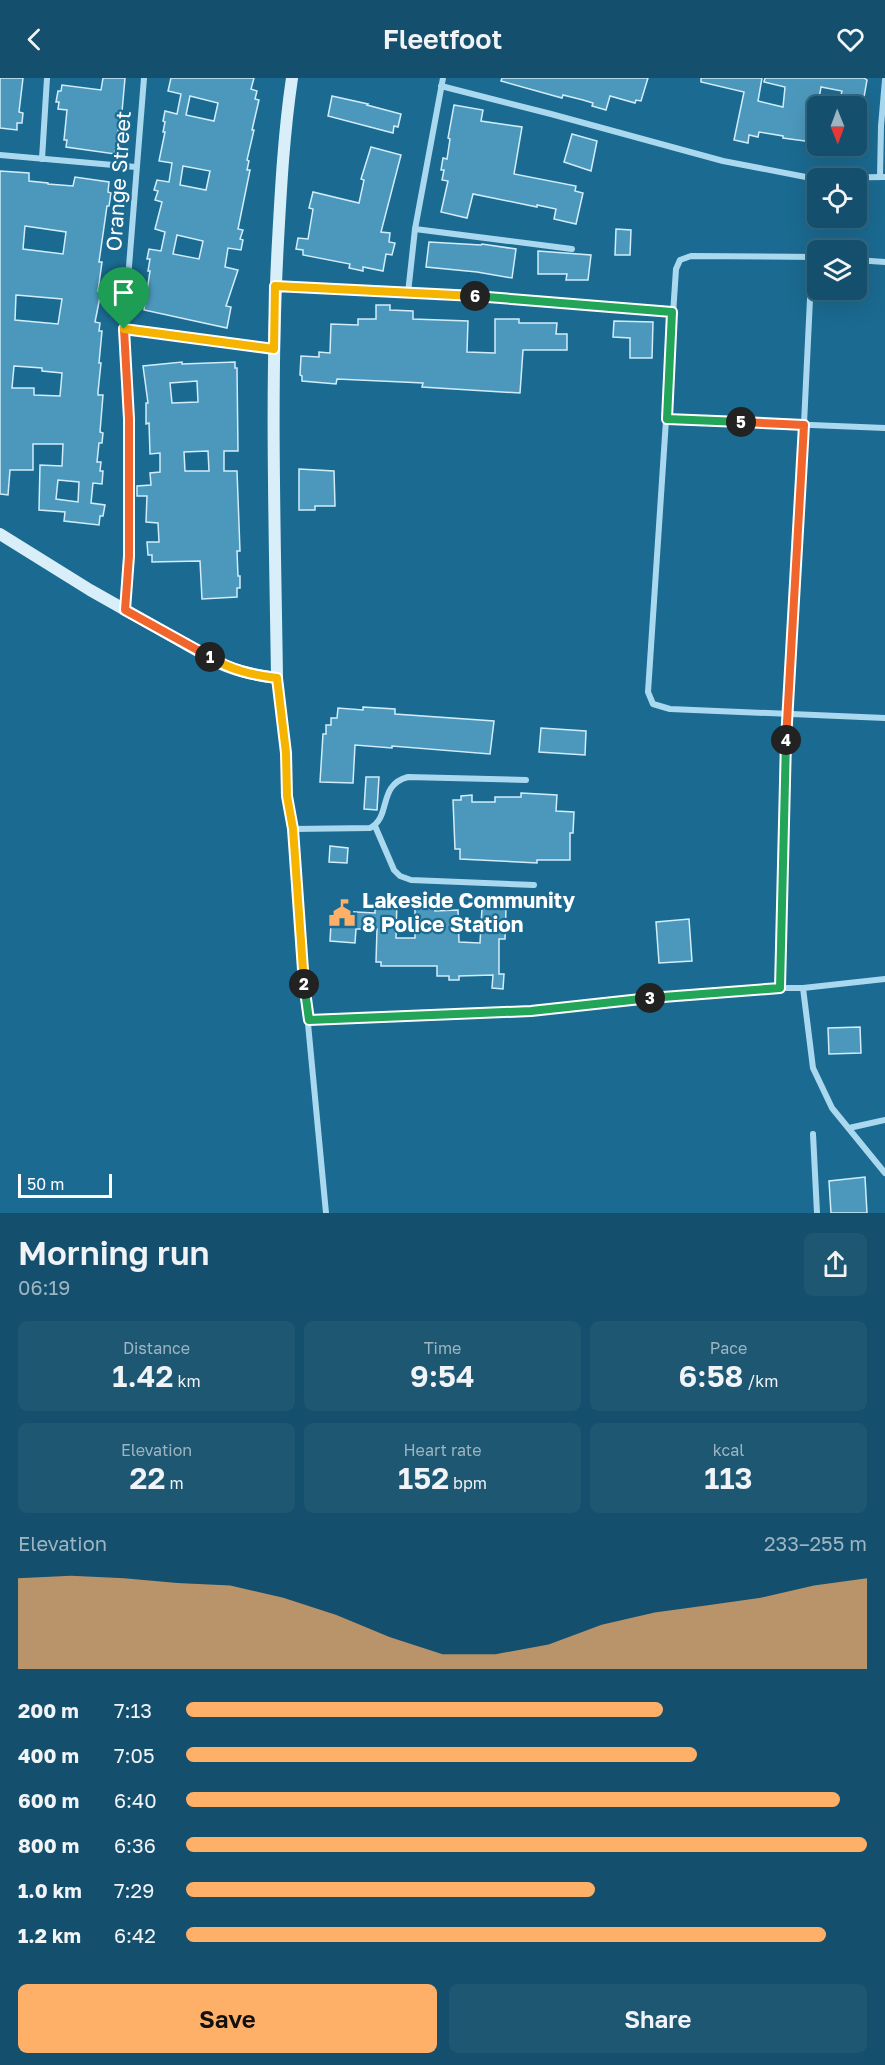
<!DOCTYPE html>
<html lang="en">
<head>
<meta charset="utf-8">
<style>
	body { margin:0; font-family:"Golos Text",sans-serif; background:#1d5772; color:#f1f3f6; height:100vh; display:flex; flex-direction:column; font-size:22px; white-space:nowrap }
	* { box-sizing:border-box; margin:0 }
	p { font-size:20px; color:#9db5c2 }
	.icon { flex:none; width:33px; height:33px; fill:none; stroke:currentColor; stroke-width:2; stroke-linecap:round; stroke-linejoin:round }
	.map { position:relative; height:1135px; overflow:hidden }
	.side { display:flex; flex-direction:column; background:#14506d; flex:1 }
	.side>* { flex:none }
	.needle { width:39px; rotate:179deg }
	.controls { position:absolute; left:807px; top:18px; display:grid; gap:12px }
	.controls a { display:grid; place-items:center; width:60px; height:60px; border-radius:9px; background:#14506d; box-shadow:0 6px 24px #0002,0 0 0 2px #336780; font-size:30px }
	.scale { position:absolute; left:18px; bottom:15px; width:94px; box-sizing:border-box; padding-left:6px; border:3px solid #fff; border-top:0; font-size:16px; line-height:21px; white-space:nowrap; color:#fff; -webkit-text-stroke:4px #1b6a91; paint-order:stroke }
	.pin { position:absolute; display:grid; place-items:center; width:51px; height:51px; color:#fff; margin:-62px -26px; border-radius:50% 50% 50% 0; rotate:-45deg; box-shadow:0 0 6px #0007 }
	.pin .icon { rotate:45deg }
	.km { position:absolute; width:30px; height:30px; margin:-15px; border-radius:50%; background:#222; color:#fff; font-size:16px; line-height:30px; text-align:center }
	.round { display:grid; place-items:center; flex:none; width:63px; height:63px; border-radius:9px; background:#1d5772 }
	.headline { display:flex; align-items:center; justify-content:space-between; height:102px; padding:0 18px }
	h1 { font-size:33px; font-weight:600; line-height:45px }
	.figures { display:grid; grid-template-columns:repeat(3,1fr); gap:9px; height:102px; padding:6px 18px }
	.figures div { display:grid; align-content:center; border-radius:9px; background:#1d5772; text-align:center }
	.figures b { font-size:30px; font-weight:600 }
	.figures small { font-size:16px; font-weight:400 }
	.figures p { font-size:16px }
	.chart { height:168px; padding:12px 18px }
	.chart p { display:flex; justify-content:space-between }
	.chart svg { width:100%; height:108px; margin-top:6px; fill:#ffb068; opacity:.7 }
	.cta { display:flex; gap:12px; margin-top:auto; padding:12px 18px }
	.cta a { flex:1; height:69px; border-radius:9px; background:#ffb068; color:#111; font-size:24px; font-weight:600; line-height:69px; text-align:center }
	.cta a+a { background:#1d5772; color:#f1f3f6 }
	ul { padding:0 18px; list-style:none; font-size:20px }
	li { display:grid; grid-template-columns:96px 72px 1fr; align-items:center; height:45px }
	li i { height:15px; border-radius:8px; background:#ffb068 }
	header { display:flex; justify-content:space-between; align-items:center; height:78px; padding:0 18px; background:#14506d; font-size:27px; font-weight:600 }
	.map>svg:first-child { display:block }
</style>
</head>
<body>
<header><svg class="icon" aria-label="back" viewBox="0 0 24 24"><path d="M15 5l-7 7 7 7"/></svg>Fleetfoot<svg class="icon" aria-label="heart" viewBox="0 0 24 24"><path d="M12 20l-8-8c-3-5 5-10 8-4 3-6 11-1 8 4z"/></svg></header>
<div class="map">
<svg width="885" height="1135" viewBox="0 0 885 1135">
	<rect width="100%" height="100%" fill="#1b6a91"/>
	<!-- building -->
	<g fill="#4c98bc" stroke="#d1edfa" stroke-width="1.5" fill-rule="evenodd">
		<polygon points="0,0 23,0 19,34 23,35 22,45 17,45 17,52 0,50"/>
		<polygon points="103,0 125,0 122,34 120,34 118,52 120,53 118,69 116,69 115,76 66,69 67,62 64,62 67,32 58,31 59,24 56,24 58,13 61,13 62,7 101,12"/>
		<path d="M 171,0 L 254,0 L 251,11 L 257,13 L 255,21 L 259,22 L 252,52 L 254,52 L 247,82 L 249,83 L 247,92 L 250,92 L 238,151 L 243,152 L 240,161 L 243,162 L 241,172 L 228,170 L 225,189 L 238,192 L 226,228 L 231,229 L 227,250 L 144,232 L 150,193 L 148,193 L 150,181 L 147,181 L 149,171 L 161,173 L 165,154 L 155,151 L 162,124 L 155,122 L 158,113 L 154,112 L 157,102 L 169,104 L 172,85 L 159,83 L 165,54 L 163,54 L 165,44 L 163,43 L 165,33 L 177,36 L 181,16 L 168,13 ZM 190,18 L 218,25 L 214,43 L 186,37 ZM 183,88 L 210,93 L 206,112 L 180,107 ZM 177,157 L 203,163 L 199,181 L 173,176 Z"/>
		<polygon points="502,0 648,0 641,23 636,22 635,25 610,18 606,32 592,28 593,25 583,22 563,17 562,20 501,3"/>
		<polygon points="701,0 762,0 758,23 783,29 785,9 764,4 765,0 864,0 867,2 863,25 840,21 842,13 821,9 819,21 817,20 812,64 783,60 783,58 759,54 758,59 749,57 748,65 734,62 744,14 701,4"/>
		<polygon points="332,18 368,26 367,27 401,36 398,49 394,48 393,55 328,38"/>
		<polygon points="454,27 483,32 481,43 522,49 514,96 576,108 575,113 583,115 576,146 554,141 556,131 537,127 537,129 473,116 467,140 441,134 448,103 442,102 444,92 441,92 443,80 447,81 450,61 448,60"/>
		<polygon points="572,56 597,63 591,93 564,84"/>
		<polygon points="371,69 401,77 381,154 390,155 389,164 395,165 392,177 386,176 383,193 363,189 363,193 349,190 350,186 303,177 303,172 296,171 298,160 308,161 313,131 309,130 313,114 359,125 364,102 361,101"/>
		<path d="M 0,93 L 29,95 L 29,103 L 48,105 L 48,106 L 73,108 L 75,99 L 109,104 L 108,114 L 111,115 L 109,128 L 107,128 L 99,184 L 102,184 L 98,213 L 101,214 L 95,244 L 100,245 L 99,253 L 102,253 L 99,285 L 101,285 L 98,314 L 98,317 L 103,317 L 100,354 L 103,355 L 102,365 L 99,365 L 97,384 L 101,384 L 100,393 L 103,393 L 102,406 L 93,405 L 91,425 L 105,427 L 103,438 L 100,438 L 99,447 L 64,443 L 65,434 L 39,432 L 40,387 L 62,388 L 63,366 L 33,366 L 33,392 L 10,392 L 8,417 L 0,416 ZM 25,148 L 66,154 L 63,176 L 23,171 ZM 16,217 L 62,221 L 58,246 L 15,242 ZM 14,288 L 42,290 L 42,293 L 62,295 L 60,318 L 34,317 L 34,310 L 12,310 ZM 58,402 L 79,404 L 78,424 L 56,421 Z"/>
		<polygon points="616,151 631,152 630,177 615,177"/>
		<polygon points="429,164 481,167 482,166 516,171 512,200 477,194 426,189"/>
		<polygon points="538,173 591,177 588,202 566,202 567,196 538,196"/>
		<polygon points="376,227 390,227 390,232 413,233 413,241 468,243 467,274 495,275 495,241 519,241 519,245 557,245 556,256 567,256 567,272 523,272 520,315 422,309 423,305 402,304 337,301 336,306 302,303 302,298 300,297 301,278 319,279 319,274 330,275 331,246 358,247 358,241 376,241"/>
		<polygon points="614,243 653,244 652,280 630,280 630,260 613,259"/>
		<path d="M 182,284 L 182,286 L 235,284 L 235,290 L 237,290 L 238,373 L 224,373 L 224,393 L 237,393 L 240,473 L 237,473 L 238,498 L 240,498 L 240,510 L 237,510 L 237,519 L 202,521 L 200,483 L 152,484 L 152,477 L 148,477 L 147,464 L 159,464 L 158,445 L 146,444 L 147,418 L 137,418 L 137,408 L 151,407 L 150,395 L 160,394 L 160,375 L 150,376 L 149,345 L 146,346 L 146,325 L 148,325 L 143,288 ZM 197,303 L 198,324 L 172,325 L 170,305 ZM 208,373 L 209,393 L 185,393 L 184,374 Z"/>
		<polygon points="299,391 334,393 335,428 315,428 315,432 299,432"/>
		<polygon points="363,629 395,631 395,636 494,643 490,676 392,668 392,670 355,667 353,705 320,704 323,656 326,656 326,647 331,647 331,640 337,640 338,630 363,632"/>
		<polygon points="541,650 586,653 585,677 539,674"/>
		<polygon points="366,699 379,699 377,732 364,731"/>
		<polygon points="521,715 557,717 556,733 574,734 573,755 570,755 570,782 537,782 537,785 460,781 460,771 455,771 453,722 461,722 461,718 472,717 472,724 495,724 495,719 521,719"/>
		<polygon points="330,768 348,770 347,785 329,784"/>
		<polygon points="375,821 397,821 396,860 415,860 415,828 435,829 435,833 458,832 459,864 480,865 482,830 506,831 505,861 499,861 499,896 504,896 503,911 492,910 493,897 459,898 459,902 449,902 449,898 437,898 437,888 381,888 381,884 376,884 377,851 356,851 355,865 330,863 331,846 337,846 338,833 375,835"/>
		<polygon points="689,841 692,883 659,885 656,844"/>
		<polygon points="860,949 861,975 829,976 828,950"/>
		<polygon points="865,1099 867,1135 831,1135 829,1103"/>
	</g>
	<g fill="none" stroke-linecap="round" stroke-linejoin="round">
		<!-- street -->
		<g stroke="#aad9ef" stroke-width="6">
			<polyline points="441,8 551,36 723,83 811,100 885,99"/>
			<polyline points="0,77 136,89"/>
			<polyline points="42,81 47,0"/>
			<polyline points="880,99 881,48 885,2"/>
			<polyline points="415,151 572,171"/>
			<polyline points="818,179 691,178 680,182 676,191 648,614 653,626 670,631 885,640"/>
			<polyline points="856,182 885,184"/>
			<polyline points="276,208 472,218 672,234"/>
			<polyline points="408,215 415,151 443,0"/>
			<polyline points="124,251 274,271"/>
			<polyline points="667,341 885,350"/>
			<polyline points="125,532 129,478 129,341 124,251 144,0"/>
			<polyline points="277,600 286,675 287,719 293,751 303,893 326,1135"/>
			<polyline points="375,748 394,792 400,798 411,802 534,807"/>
			<path d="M 293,751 L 370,750 C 392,739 377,707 408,699 L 526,702"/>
			<polyline points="780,910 787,637 797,492 812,179"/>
			<polyline points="803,910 813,990 832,1030 885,1095"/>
			<polyline points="309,942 531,933 670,917 780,910 803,910 885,901"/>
			<polyline points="849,1050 885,1042"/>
			<polyline points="813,1056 817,1135"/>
		</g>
		<!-- secondary -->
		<path stroke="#d8effa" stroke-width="12" d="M 0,456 L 90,512 L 221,586 C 239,594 257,597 277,600 C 275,454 270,308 278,163 C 281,108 284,54 292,0"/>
	</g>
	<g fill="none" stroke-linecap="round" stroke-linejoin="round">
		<defs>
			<polyline id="split-1" points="124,251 129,341 129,478 125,532 210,579"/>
			<path id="split-2" d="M 210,579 C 231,592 252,597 277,600 L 286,675 L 287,718 L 293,751 L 304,906"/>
			<polyline id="split-3" points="304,906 309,942 531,933 650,920"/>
			<polyline id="split-4" points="650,920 780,910 786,662"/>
			<polyline id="split-5" points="741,344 804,347 786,662"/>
			<polyline id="split-6" points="475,218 672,234 667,341 741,344"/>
			<polyline id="split-7" points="124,251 274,271 275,208 475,218"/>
		</defs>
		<!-- split-1 casing -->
		<use href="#split-1" stroke="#fff" stroke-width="12"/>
		<!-- split-2 casing -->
		<use href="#split-2" stroke="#fff" stroke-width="12"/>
		<!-- split-3 casing -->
		<use href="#split-3" stroke="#fff" stroke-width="12"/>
		<!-- split-4 casing -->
		<use href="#split-4" stroke="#fff" stroke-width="12"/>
		<!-- split-5 casing -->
		<use href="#split-5" stroke="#fff" stroke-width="12"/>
		<!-- split-6 casing -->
		<use href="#split-6" stroke="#fff" stroke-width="12"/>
		<!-- split-7 casing -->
		<use href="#split-7" stroke="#fff" stroke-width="12"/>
		<!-- split-1 -->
		<use href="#split-1" stroke="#f0652b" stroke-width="8"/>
		<!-- split-2 -->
		<use href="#split-2" stroke="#f5b400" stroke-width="8"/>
		<!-- split-3 -->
		<use href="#split-3" stroke="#22a559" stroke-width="8"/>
		<!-- split-4 -->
		<use href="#split-4" stroke="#22a559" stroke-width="8"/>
		<!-- split-5 -->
		<use href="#split-5" stroke="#f0652b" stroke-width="8"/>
		<!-- split-6 -->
		<use href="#split-6" stroke="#22a559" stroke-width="8"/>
		<!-- split-7 -->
		<use href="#split-7" stroke="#f5b400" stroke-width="8"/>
	</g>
	<!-- icons -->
	<defs>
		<symbol id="civic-bare" viewBox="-9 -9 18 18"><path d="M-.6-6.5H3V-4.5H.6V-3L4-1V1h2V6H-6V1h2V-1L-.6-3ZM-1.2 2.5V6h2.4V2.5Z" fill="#ffb068" stroke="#1b6a91" stroke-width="2.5" paint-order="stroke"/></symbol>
	</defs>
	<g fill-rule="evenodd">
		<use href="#civic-bare" x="323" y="816" width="38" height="38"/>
	</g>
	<g text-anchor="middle" stroke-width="4.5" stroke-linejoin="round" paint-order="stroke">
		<!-- street labels -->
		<g font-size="21" fill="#fff" stroke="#1b6a91">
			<text transform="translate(119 103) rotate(-86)" y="7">Orange Street</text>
		</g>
		<!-- poi labels -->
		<g font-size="21" font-weight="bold" fill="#fff" stroke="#1b6a91" text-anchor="start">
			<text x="362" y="830">Lakeside Community<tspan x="362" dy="24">8 Police Station</tspan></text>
		</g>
	</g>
</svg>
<div class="controls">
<a><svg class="needle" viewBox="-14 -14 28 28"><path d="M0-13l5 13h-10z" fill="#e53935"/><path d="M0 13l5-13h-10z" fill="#9db5c2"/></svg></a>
<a><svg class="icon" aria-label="locate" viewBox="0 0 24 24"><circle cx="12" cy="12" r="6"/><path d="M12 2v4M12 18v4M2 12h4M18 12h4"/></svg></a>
<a><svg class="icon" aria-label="layers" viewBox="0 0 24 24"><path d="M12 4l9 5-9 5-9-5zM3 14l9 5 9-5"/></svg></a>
</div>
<div class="scale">50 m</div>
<div class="pin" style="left:124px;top:251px;background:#1e9e55"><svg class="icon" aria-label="arrive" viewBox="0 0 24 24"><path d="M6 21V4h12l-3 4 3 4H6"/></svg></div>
<b class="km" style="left:210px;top:579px">1</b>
<b class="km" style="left:304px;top:906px">2</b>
<b class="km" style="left:650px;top:920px">3</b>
<b class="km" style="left:786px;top:662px">4</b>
<b class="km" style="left:741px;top:344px">5</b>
<b class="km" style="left:475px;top:218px">6</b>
</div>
<section class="side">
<div class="headline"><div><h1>Morning run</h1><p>06:19</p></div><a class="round"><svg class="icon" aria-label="share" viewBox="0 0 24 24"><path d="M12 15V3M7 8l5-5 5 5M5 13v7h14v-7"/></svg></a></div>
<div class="figures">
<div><p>Distance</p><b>1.42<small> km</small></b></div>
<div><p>Time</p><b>9:54</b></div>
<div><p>Pace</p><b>6:58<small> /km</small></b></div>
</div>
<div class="figures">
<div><p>Elevation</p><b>22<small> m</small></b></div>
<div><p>Heart rate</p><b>152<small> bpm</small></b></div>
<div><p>kcal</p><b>113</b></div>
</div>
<div class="chart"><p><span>Elevation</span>233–255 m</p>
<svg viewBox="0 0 160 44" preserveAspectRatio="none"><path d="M0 44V7L10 6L20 7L30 9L40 10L50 15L60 22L70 31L80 38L90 38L100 34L110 26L120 21L130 18L140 15L150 10L160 7V44z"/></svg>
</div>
<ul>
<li><b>200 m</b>7:13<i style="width:70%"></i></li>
<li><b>400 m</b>7:05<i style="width:75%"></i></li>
<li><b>600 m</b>6:40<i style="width:96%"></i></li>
<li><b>800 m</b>6:36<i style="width:100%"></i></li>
<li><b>1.0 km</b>7:29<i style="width:60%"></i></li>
<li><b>1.2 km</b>6:42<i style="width:94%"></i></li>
</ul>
<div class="cta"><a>Save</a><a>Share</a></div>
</section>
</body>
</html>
